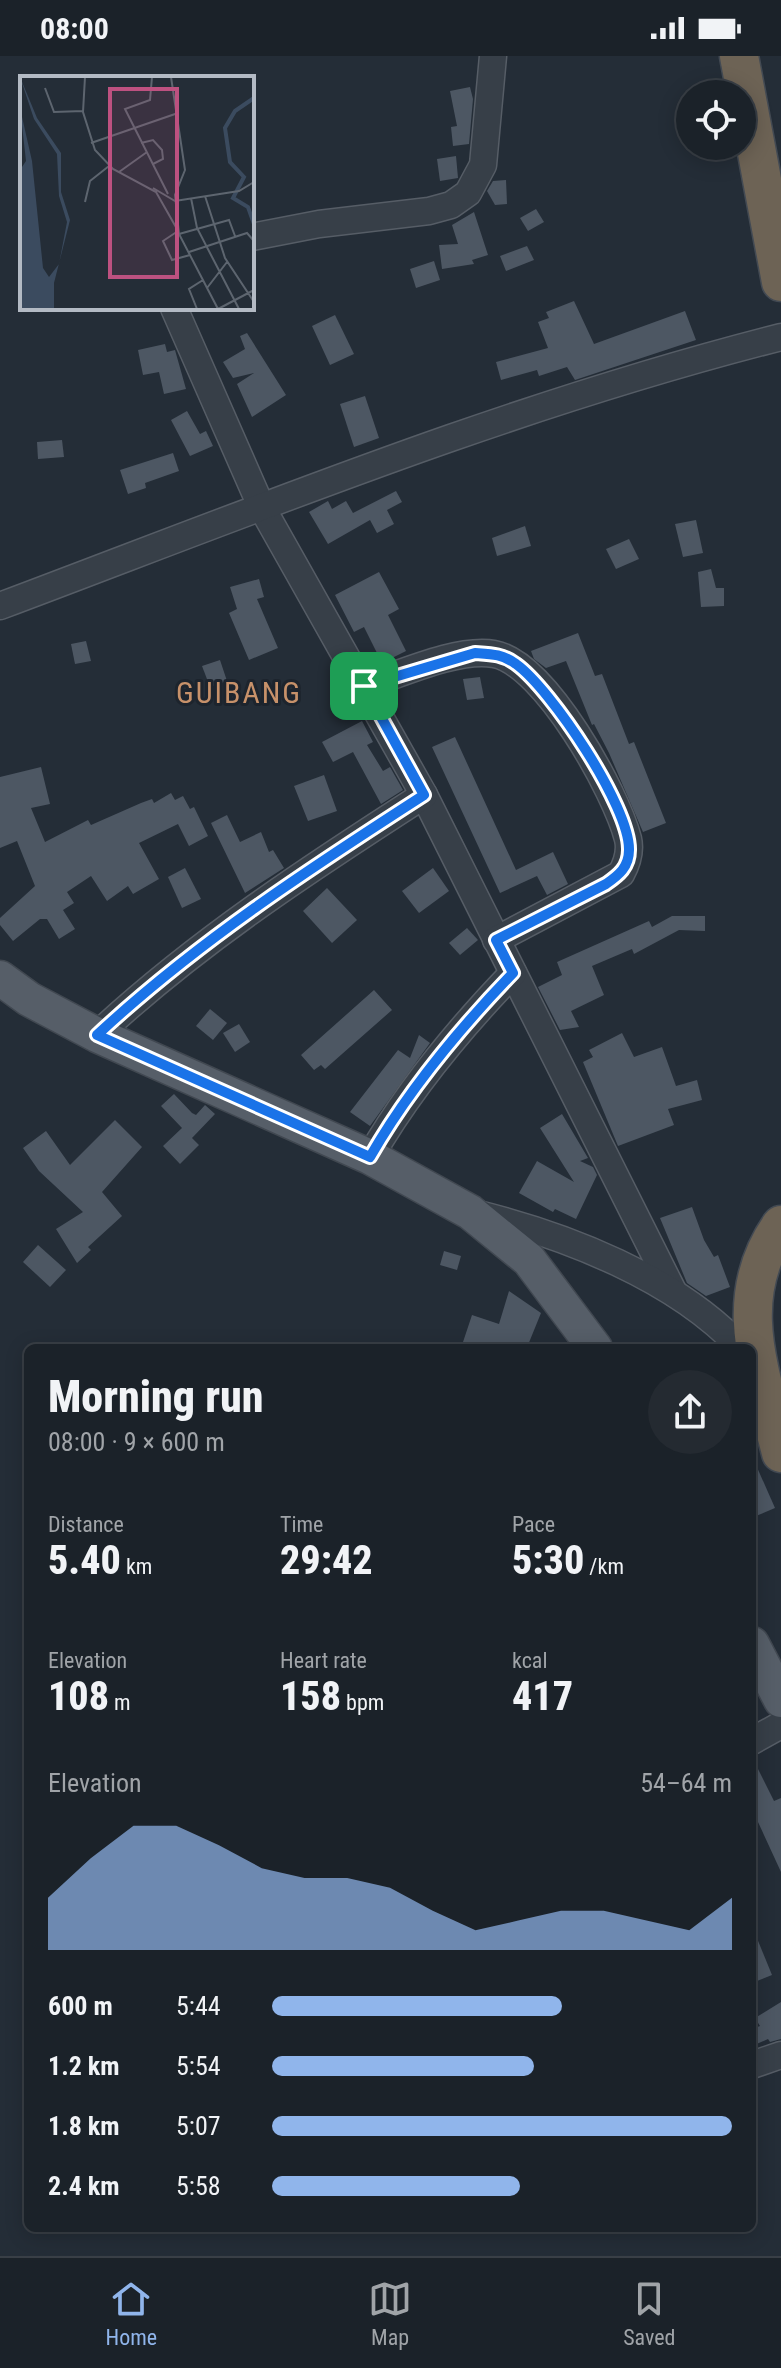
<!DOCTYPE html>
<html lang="en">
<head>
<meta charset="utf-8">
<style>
	body { margin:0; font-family:"Roboto Condensed",sans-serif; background:#242a31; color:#f1f3f6; height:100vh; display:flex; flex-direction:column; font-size:30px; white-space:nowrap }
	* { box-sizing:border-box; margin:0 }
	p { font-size:26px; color:#a0a4a8 }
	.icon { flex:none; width:44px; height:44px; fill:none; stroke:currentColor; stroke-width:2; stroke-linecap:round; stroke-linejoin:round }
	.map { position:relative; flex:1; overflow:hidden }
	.drawer { position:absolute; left:24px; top:1288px; width:732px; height:888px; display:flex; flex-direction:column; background:#1b2229; border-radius:12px; box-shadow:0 4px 20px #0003,0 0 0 2px #393f46 }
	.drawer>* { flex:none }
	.buttons { position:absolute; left:676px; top:24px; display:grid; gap:16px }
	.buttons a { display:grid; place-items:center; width:80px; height:80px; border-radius:50%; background:#1b2229; box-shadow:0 4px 20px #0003,0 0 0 2px #393f46; font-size:40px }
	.pin { position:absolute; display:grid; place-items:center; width:68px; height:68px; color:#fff; margin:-34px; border-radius:16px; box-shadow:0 4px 12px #0006 }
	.round { display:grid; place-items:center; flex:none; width:84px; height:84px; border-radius:42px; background:#242a31 }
	.summary { display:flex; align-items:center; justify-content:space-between; height:136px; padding:0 24px }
	h1 { font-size:44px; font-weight:800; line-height:60px }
	.stats { display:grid; grid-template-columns:repeat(3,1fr); gap:12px; height:136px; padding:8px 24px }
	.stats div { display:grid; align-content:center }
	.stats b { font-size:40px; font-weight:800 }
	.stats small { font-size:22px; font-weight:400 }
	.stats p { font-size:22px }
	.chart { height:224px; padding:16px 24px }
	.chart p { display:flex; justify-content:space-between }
	.chart svg { width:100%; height:144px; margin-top:8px; fill:#90b5eb; opacity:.7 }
	ul { padding:0 24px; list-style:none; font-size:26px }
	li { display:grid; grid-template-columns:128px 96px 1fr; align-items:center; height:60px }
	li i { height:20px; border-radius:10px; background:#90b5eb }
	.status { display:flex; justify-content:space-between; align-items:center; height:56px; padding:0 40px; background:#1b2229; direction:ltr }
	.status svg { height:22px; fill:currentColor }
	.tab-bar { display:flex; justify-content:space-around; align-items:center; height:112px; border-top:2px solid #393f46; background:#1b2229; font-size:22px; color:#a0a4a8 }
	.tab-bar a { display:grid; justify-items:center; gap:4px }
	.tab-bar .on { color:#90b5eb }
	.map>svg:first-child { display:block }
</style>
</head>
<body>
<div class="status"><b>08:00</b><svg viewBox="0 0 49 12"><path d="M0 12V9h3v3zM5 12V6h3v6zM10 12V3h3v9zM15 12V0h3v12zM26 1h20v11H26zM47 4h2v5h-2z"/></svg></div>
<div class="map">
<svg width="781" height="2200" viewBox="0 0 781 2200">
	<rect width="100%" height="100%" fill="#242d37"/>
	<!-- building -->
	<g fill="#4d5763">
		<polygon points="470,31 473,43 469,88 453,90 451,71 457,70 450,35"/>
		<polygon points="456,100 458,122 440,125 437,103"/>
		<polygon points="506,124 507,148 495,149 487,135 493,125"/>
		<polygon points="536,153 544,166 528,175 520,162"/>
		<polygon points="474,156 488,199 472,204 474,208 442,213 439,189 458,188 452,169"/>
		<polygon points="527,190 534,204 506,215 500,200"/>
		<polygon points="434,205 440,224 416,232 410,213"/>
		<polygon points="574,245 594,288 685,255 696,284 575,324 567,311 539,320 537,314 501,324 496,306 548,292 538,266 549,262 546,256"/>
		<polygon points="335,259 354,298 330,309 312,270"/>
		<polygon points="247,277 286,339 252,361 237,328 254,317 233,322 223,306 245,293 240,280"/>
		<polygon points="165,288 167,296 175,294 186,333 164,338 159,316 143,319 138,294"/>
		<polygon points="365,340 379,382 354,391 340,348"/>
		<polygon points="187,355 200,378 206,375 213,390 190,400 171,364"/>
		<polygon points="62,384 64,401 38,403 37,386"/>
		<polygon points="173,397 179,415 145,427 146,432 128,438 120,414"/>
		<polygon points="396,435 402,446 387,454 394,468 377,477 370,464 328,488 309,456 328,445 332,453 346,445 353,457"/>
		<polygon points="696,464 703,497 683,501 675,468"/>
		<polygon points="525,470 531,490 497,500 492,482"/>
		<polygon points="629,483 639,503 616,513 606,493"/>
		<polygon points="711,513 716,532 724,532 724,550 701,551 698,516"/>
		<polygon points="379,516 399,553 388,559 406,595 382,607 364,571 354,576 335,539"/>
		<polygon points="259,523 264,541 257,543 278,592 249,604 229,557 237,553 230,531"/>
		<polygon points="578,577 595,620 602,618 629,688 634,686 666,767 643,776 609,697 594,668 592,669 566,605 546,612 534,603 531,595"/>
		<polygon points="86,585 91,605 75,608 71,588"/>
		<polygon points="220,604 227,625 210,631 202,610"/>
		<polygon points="480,621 484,642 467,644 463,623"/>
		<polygon points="362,665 373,686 367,689 383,715 390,711 403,734 381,748 353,696 333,706 322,686"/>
		<polygon points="455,681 516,814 553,796 568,828 547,839 537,820 500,837 432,691"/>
		<polygon points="41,711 50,748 31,752 45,786 88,764 91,769 141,747 152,743 154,747 171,737 175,744 183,740 190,753 194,751 208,780 189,790 178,768 139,787 159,823 133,838 128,830 107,845 91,820 67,836 74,847 63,854 75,873 59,883 47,863 40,863 13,885 0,869 0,862 35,830 17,785 0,792 0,721"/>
		<polygon points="324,719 337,755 308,765 294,730"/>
		<polygon points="227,759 240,786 261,776 269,796 273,794 284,812 245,837 211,767"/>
		<polygon points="185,812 201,843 182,852 168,821"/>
		<polygon points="433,812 449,835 419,857 402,835"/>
		<polygon points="327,832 357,864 332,887 303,855"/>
		<polygon points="672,860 705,860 705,875 679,874 634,898 632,893 592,910 604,939 571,955 579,971 560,974 538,931 562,919 557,906 649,865 652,871"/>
		<polygon points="467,872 478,884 460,899 449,887"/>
		<polygon points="374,934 392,954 325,1013 321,1009 314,1014 301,999"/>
		<polygon points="210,953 227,967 213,984 196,970"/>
		<polygon points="239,968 250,986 235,996 223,977"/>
		<polygon points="622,977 634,1001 662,991 676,1030 697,1024 702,1044 668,1053 674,1069 618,1090 583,1006 593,1001 589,994"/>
		<polygon points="419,979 430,987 370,1070 350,1056 398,994 410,1002"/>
		<polygon points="174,1038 192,1057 196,1059 205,1049 215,1058 192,1082 199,1089 180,1108 163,1090 182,1072 161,1050"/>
		<polygon points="562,1058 588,1102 580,1105 593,1111 597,1119 576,1163 555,1153 553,1156 519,1137 537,1105 574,1126 540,1072"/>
		<polygon points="115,1064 142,1091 102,1136 122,1160 88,1191 91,1194 77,1207 56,1173 83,1156 39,1115 23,1092 46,1075 70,1109"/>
		<polygon points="692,1151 704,1184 714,1201 718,1199 730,1231 706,1240 687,1227 660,1162"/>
		<polygon points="38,1189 66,1214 50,1231 23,1206"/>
		<polygon points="444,1195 461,1200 457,1214 440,1209"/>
		<polygon points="509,1235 541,1257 528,1289 525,1292 461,1292 472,1259 499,1268"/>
		<polygon points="752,1400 775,1452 756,1460 752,1449"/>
		<polygon points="752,1701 774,1745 781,1742 781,1816 752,1753"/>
		<polygon points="752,1870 772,1919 752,1927"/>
		<polygon points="781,1946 781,1983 770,1986 768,1983 752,1990 752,1973 760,1970 755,1962"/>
	</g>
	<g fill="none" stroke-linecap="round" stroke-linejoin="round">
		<defs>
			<g id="minor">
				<polyline points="252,181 319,168 429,155 451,149 468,137 483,109 493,0"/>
				<polyline points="174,252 261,450 424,739 674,1237"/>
				<path d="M 0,550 C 258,453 513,349 781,281"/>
				<path d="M 364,630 C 398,619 459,591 494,598 C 545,607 616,736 628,783 C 631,796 627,807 621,818 L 496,884"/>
				<path d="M 97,979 C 197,886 309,813 424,739"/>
				<path d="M 370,1101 C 409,1033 458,974 513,917"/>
				<path d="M 474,1157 C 565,1179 676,1222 741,1292"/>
				<polyline points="752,1685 781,1669"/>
				<polyline points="752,2009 781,1999"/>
			</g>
			<g id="major">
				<polyline points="0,922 29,943 97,979 370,1101 470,1156 529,1204 595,1292"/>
				<polyline points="752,1588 781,1644"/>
			</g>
			<g id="highway">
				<polyline points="739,0 781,226"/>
				<path d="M 781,1169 C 729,1243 761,1317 781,1397"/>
			</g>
		</defs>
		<!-- minor casing -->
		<use href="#minor" stroke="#565d66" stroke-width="29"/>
		<!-- major casing -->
		<use href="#major" stroke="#414851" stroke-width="37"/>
		<!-- highway casing -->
		<use href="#highway" stroke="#434a53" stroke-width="41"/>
		<!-- minor -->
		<use href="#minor" stroke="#373f48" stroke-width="26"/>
		<!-- major -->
		<use href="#major" stroke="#565e68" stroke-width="34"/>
		<!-- highway -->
		<use href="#highway" stroke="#6d6355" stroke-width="38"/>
	</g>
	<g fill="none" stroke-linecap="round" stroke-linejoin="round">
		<defs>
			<path id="route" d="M 475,597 C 490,598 503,598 516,608 C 551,633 630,751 629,794 C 629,811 619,819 606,828 L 496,884 L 513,917 C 458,974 409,1033 370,1101 L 97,979 C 197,886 309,813 424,739 L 364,630 Z"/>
		</defs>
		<!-- route casing -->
		<use href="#route" stroke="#fff" stroke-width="16"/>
		<!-- route -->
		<use href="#route" stroke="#1a73e8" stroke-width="10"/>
	</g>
	<g text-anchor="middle" stroke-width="6" stroke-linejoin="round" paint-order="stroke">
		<!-- quarter labels -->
		<g font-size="30" letter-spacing="2" fill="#c7916a" stroke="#1d242d">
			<text x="239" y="647">GUIBANG</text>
		</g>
	</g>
	<!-- overview -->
	<g transform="translate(20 20)">
		<rect width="234" height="234" fill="#242d37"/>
		<path d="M 0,1 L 17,42 L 41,77 L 41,116 L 50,144 L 34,207 L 34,233 L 0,233 L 0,94 L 6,85 L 0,32 L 12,85 L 23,192 L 29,201 L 39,188 L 47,146 L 39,120 L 37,78 L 14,43 Z" fill="#3b4b5f"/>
		<path fill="none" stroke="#3b4b5f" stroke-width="4" d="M 234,22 L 215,35 L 205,52 L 210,86 L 224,101 L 213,122 L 228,131 L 234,148"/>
		<path fill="none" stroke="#5d656f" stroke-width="2" d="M 65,1 L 63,36 L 75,74 L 93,93 L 136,116 L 157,153M 132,1 L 130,24 L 105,33 L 148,118M 151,1 L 165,94 L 155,119 L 159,158 L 198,233M 25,12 L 34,36 L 63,35M 71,67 L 158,37M 121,67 L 133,64 L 142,74 L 143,83 L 133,88M 99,96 L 127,76M 133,112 L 155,125 L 219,115 L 234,106M 185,120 L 205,182 L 234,226M 171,122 L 177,152 L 219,233M 65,126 L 70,105 L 89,90M 158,155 L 143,165 L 152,184 L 170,179M 159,158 L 209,144 L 215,160M 169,176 L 227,157 L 234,165M 187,212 L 207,186M 177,233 L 169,213 L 183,204M 198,233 L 234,214"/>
		<path fill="#bd5180" fill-opacity="0.15" stroke="#bd5180" stroke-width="4" d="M 90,13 L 157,13 L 157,201 L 90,201 Z"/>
		<rect width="234" height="234" fill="none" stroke="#b3bac4" stroke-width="4"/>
	</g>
</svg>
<div class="buttons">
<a><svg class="icon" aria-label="locate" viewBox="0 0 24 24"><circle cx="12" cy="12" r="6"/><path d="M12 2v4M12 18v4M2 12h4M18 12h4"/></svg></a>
</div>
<div class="pin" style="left:364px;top:630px;background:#1e9e55"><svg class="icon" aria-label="arrive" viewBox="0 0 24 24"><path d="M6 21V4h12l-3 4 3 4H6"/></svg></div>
<section class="drawer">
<div class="summary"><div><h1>Morning run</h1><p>08:00 · 9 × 600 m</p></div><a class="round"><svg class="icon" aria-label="share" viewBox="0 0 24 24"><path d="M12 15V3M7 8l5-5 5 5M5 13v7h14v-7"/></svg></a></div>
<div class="stats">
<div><p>Distance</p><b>5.40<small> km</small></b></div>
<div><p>Time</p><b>29:42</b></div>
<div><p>Pace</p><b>5:30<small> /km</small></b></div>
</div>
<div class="stats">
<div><p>Elevation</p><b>108<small> m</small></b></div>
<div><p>Heart rate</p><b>158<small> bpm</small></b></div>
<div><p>kcal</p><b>417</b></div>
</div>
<div class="chart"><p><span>Elevation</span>54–64 m</p>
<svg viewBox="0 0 160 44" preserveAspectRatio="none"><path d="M0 44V28L10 16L20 6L30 6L40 12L50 19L60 22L70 22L80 25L90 32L100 38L110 35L120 32L130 32L140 35L150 38L160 28V44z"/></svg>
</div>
<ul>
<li><b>600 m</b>5:44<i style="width:63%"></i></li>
<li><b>1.2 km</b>5:54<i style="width:57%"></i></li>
<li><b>1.8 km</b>5:07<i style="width:100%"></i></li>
<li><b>2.4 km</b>5:58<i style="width:54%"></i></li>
</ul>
</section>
</div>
<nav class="tab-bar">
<a class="on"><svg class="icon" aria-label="home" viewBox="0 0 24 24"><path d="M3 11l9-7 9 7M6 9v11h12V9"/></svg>Home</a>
<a><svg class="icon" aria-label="map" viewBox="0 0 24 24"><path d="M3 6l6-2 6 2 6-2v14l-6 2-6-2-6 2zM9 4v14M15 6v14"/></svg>Map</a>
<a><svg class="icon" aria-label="saved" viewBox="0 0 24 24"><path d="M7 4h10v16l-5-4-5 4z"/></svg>Saved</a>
</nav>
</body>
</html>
